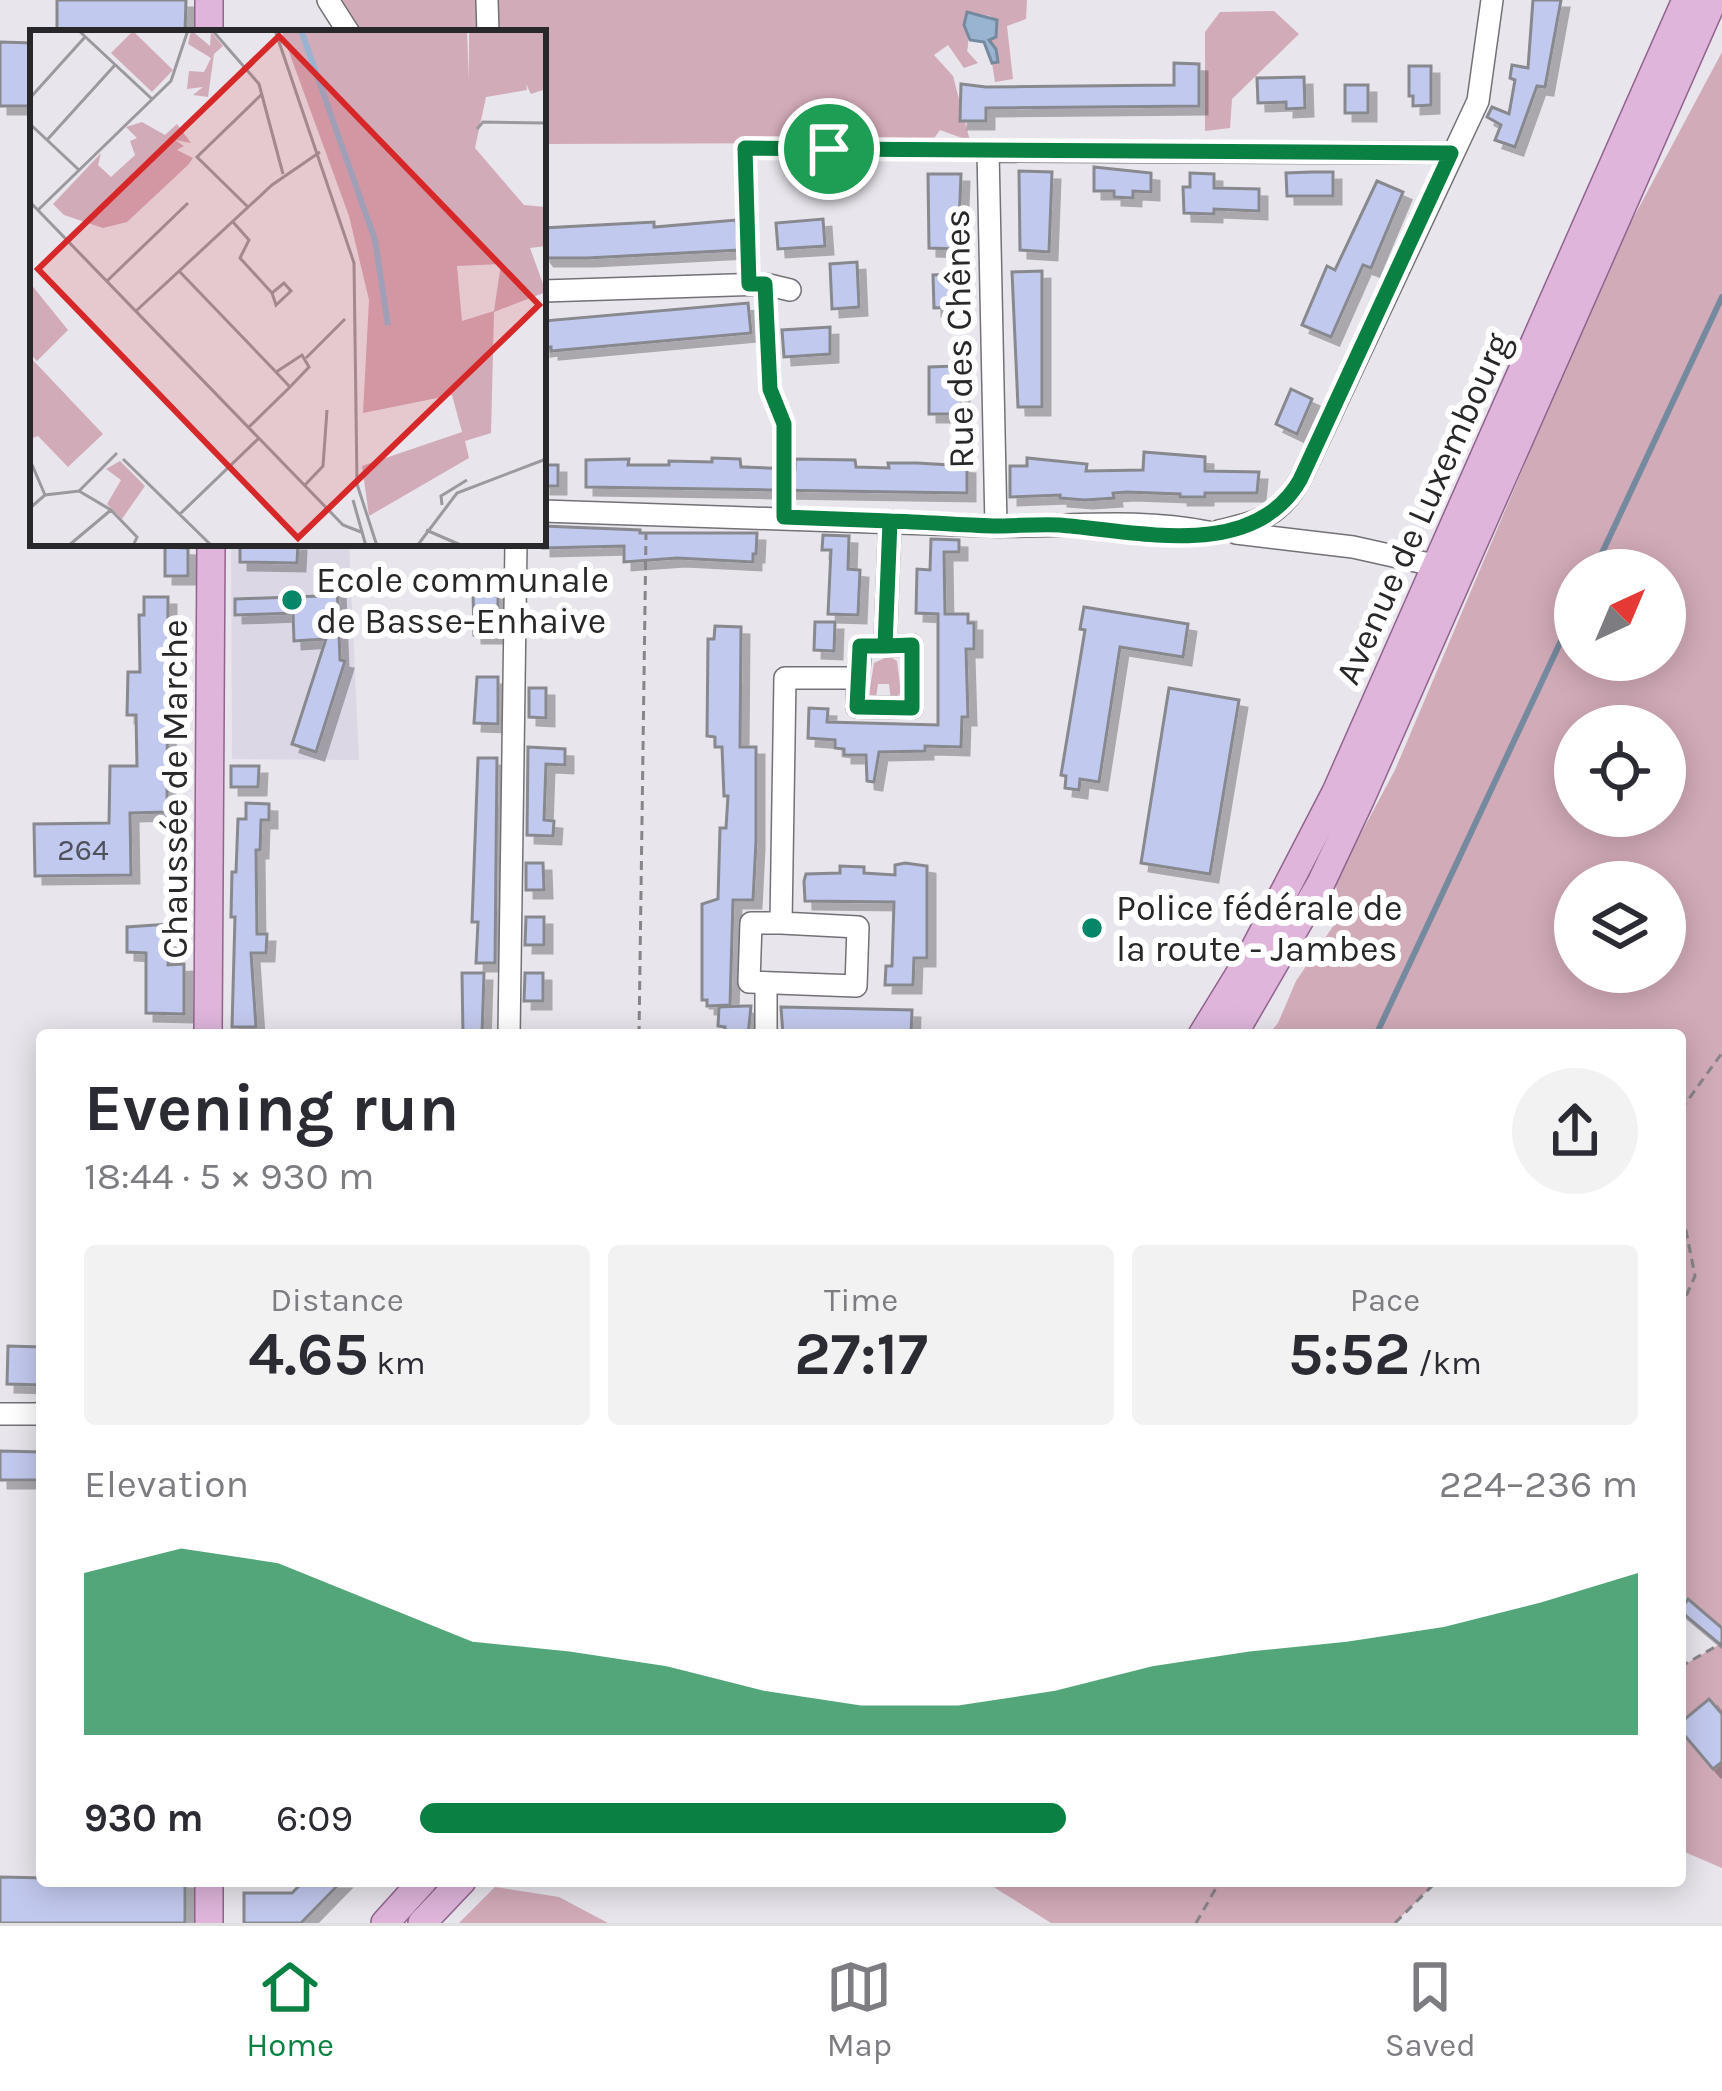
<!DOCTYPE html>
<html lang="en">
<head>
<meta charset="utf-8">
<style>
	body { margin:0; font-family:Karla,sans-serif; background:#f2f2f3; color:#2b2b33; height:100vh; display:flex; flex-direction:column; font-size:45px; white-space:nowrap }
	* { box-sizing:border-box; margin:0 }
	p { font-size:39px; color:#7c7c81 }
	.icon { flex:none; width:66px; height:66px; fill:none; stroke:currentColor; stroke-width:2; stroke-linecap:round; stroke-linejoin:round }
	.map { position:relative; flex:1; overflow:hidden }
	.details { position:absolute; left:36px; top:1029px; width:1650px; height:858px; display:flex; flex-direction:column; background:#fff; border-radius:12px; box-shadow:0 6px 30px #0003 }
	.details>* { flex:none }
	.needle { width:78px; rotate:44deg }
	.controls { position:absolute; left:1554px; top:549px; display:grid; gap:24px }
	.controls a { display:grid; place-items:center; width:132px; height:132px; border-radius:50%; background:#fff; box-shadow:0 6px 30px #0003; font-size:60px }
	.pin { position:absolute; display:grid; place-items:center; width:102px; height:102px; color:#fff; margin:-51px; border:6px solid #fff; border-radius:50%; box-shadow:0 3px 12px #0007 }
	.round { display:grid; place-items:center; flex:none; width:126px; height:126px; border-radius:63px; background:#f2f2f3 }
	.overview { display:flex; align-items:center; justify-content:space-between; height:204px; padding:0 48px }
	h1 { font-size:66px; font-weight:700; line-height:90px }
	.metrics { display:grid; grid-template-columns:repeat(3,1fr); gap:18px; height:204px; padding:12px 48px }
	.metrics div { display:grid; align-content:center; border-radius:12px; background:#f2f2f3; text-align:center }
	.metrics b { font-size:60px; font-weight:700 }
	.metrics small { font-size:33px; font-weight:400 }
	.metrics p { font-size:33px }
	.chart { height:336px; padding:24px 48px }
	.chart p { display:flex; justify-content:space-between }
	.chart svg { width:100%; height:216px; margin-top:12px; fill:#0b8043; opacity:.7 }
	ul { padding:0 48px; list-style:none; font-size:39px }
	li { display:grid; grid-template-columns:192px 144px 1fr; align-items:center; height:90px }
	li i { height:30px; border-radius:15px; background:#0b8043 }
	.tab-bar { display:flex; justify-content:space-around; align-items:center; height:168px; border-top:3px solid #e1e1e2; background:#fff; font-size:33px; color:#7c7c81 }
	.tab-bar a { display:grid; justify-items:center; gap:6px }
	.tab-bar .current { color:#0b8043 }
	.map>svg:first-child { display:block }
</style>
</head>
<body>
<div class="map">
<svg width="1722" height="1923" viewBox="0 0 1722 1923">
	<defs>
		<filter id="shadow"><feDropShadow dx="8" dy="8" stdDeviation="0" flood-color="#0004"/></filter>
	</defs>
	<rect width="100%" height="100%" fill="#e8e5ec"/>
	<!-- built -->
	<polygon fill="#dcd7e5" points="231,543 349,543 359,760 232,759"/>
	<!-- green -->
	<g fill="#d2abb8" fill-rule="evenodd">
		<path d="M 328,0 L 1027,0 L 1026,19 L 1007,26 L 1013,79 L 995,82 L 992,63 L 998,62 L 996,49 L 989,40 L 991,16 L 967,12 C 963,27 971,36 967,51 L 978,63 L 964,68 L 948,45 L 934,55 L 953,76 L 970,141 L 940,130 L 925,151 L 799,149 L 797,143 L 543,144 L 543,33 L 349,33 Z"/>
		<polygon points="1274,11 1299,34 1232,99 1230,128 1205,131 1205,32 1220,12"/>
		<path d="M 1722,52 L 1722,1628 L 1680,1592 L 1680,1035 L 1268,1035 L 1278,1023 L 1296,981 L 1342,913 L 1335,882 L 1395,770 L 1613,256 ZM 1575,570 L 1665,570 L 1665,660 L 1575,660 ZM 1575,726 L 1665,726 L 1665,816 L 1575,816 ZM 1575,882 L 1665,882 L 1665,972 L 1575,972 Z"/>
		<polygon points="889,656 897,661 901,693 891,701 889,684 878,684 876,698 869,694 874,663"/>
		<polygon points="1722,1643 1722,1868 1680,1850 1680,1667"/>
		<polygon points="984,1881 1437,1881 1395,1923 1051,1923"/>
		<polygon points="495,1887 559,1897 608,1923 459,1923"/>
	</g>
	<!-- water -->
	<polygon fill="#98b4d1" stroke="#768a9f" stroke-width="3" points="967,12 997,20 996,37 989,40 996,49 998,62 992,63 984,42 970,40 964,25"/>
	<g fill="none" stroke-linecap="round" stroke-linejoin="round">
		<!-- stream -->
		<g stroke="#768a9f" stroke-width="6">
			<polyline points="1594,570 1722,297"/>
			<polyline points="1376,1035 1575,611"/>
		</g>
	</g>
	<!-- building -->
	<g fill="#c2c9ee" stroke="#88898f" stroke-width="3" filter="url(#shadow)">
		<polygon points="57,0 186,0 185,33 57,29"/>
		<polygon points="1533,0 1561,0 1545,87 1537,86 1515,147 1495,140 1501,125 1487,117 1492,107 1509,114 1515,80 1510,78 1512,65 1528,68"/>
		<polygon points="0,42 33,43 33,106 0,106"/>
		<polygon points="1174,63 1199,64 1199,106 986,108 986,121 960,121 961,84 986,87 1174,85"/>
		<polygon points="1409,66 1431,66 1431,105 1413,106 1413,96 1409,96"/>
		<polygon points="1304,77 1305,108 1286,109 1286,102 1258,103 1257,78"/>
		<rect x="1345" y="85" width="23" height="28"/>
		<polygon points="1094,167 1151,173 1151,192 1133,191 1133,198 1114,197 1114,191 1094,191"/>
		<polygon points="1019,171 1052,172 1049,252 1020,250"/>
		<polygon points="1312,172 1333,172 1333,196 1287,196 1286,173"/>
		<polygon points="1190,173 1214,174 1214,188 1259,189 1259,211 1214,209 1214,214 1184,213 1183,187 1190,187"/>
		<polygon points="928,174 961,174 958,249 929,248"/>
		<polygon points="1377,181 1403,192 1371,268 1363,265 1331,337 1302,325 1327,266 1335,270"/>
		<polygon points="823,219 825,246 778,249 776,223"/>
		<polygon points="736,220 739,250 587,258 546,258 543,254 543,228 654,222 654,227"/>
		<polygon points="857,262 859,307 832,309 830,264"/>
		<polygon points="1042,271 1042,407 1018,407 1012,272"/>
		<polygon points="960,274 961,307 934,308 933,275"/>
		<polygon points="748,303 751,333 551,351 551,347 543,348 543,321"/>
		<polygon points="830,327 830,354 784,357 782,330"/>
		<polygon points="956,366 956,380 961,380 961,414 929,414 929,367"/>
		<polygon points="1291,389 1312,399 1297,434 1276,424"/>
		<polygon points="1144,452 1205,457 1205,471 1259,472 1257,493 1205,493 1205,497 1180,497 1180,494 1127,492 1113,493 1114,498 1085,500 1060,498 1060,495 1010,497 1010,466 1027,466 1027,458 1087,464 1086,471 1143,470"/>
		<polygon points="712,458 740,459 741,467 795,469 795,459 855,460 856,467 889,468 888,463 917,463 967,466 967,493 586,487 586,460 629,459 628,465 669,465 669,461 712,462"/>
		<rect x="543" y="465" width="15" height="21"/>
		<polygon points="543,526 640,530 640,533 757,533 756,554 753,554 753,562 677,558 624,562 624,546 543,548"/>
		<polygon points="823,535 849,536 848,569 860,570 858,615 828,614 831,550 822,550"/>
		<polygon points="931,539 959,540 959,552 944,552 945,614 968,614 968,623 974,623 974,649 966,649 968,717 962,717 961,747 925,746 925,751 879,752 874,782 867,781 866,755 844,755 844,749 835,748 835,740 808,738 809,708 828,709 827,722 938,725 938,614 916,613 917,569 930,570"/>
		<polygon points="240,543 298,543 297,563 240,562"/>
		<polygon points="165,547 188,548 188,576 165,576"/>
		<polygon points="337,585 340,660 345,661 316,752 292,744 326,639 294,641 293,613 235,615 235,599 320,596 320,586"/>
		<polygon points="498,592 498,635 474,635 473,593"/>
		<polygon points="144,597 168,597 167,812 130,813 131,875 35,876 34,824 109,823 110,766 137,766 136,715 127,715 128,672 140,672 139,615 144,615"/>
		<polygon points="1084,607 1188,624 1183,657 1120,647 1099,782 1080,779 1079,790 1065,788 1066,776 1061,775 1085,630 1080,629"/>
		<polygon points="815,622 835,622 834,651 814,650"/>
		<polygon points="715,626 741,627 740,747 756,747 756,841 753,900 733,900 730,1005 707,1006 707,1000 702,1000 702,904 718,899 720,828 726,828 728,796 724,796 722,747 715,747 715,737 707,736 708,639 714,639"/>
		<polygon points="477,677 498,677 498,724 474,723"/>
		<polygon points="529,688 546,688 546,718 529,717"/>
		<polygon points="1169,688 1239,700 1210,874 1141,863"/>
		<polygon points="528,747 565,749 565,765 546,764 544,820 554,821 553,836 527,835"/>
		<polygon points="478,758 497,758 495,963 476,963 478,922 472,922"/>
		<polygon points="231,766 259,766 258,787 231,787"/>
		<polygon points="246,803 269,804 269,820 261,820 260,850 256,850 257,934 267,934 266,953 251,953 256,1027 232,1027 235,917 231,917 232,872 236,872 238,819 246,819"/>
		<polygon points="526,863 543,863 544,890 526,890"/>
		<polygon points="905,863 927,866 927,958 914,958 913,985 885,985 886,966 892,966 894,902 805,901 804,881 806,874 840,873 840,866 864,867 864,873 895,875 895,865"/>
		<polygon points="526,917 544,917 544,945 525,945"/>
		<polygon points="169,924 168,965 184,964 184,1014 146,1013 146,953 127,952 127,927"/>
		<polygon points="462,973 484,973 482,1035 463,1035"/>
		<polygon points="525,973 543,973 543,1001 524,1001"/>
		<polygon points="745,1006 751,1006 748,1035 724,1035 725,1027 718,1026 719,1007"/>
		<polygon points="781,1007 912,1010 911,1035 783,1035"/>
		<polygon points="8,1346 42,1347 42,1385 7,1384"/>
		<polygon points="0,1451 42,1452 42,1480 0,1480"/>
		<polygon points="1688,1599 1722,1628 1722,1646 1680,1611"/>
		<polygon points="1709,1699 1722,1714 1722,1762 1713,1769 1680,1730 1680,1723"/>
		<polygon points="0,1877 185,1881 185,1923 0,1923"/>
		<polygon points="304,1881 342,1881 301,1923 244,1923 244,1893 292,1893"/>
	</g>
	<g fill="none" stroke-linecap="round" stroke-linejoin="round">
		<defs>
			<g id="minor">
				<polyline points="328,0 349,33"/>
				<polyline points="487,0 488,33"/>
				<polyline points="543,291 765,284 790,290"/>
				<path d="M 543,511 C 692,517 841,520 990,526 C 1067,528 1130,517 1208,532"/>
				<polyline points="996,526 988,151 1451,153"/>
				<path d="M 1219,531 C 1259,521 1278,518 1300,480 L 1478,101 L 1492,0"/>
				<polyline points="1236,533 1353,547 1447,568"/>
				<polyline points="858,678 857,707 912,708 912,645 885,646"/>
				<polyline points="781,923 751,923 749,982 856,986 858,927 781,923 785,678 858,678 861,646 885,646 890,521"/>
				<polyline points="766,983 766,1035"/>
				<polyline points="509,1035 516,543"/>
				<polyline points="0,1414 42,1414"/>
			</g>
			<g id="major">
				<polyline points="209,33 209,0"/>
				<polyline points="208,1035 211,543"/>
				<polyline points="1202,1035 1253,952 1336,792 1686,0"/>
				<polyline points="1233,1035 1321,883 1361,798 1713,0"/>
				<polyline points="209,1881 209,1923"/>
				<polyline points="385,1923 423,1881"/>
				<polyline points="422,1923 462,1881"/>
			</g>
		</defs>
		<!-- minor casing -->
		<use href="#minor" stroke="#737176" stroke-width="24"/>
		<!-- major casing -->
		<use href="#major" stroke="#91638e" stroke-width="30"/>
		<!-- path -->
		<g stroke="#87858a" stroke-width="3" stroke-dasharray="9 6" stroke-linecap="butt">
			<polyline points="749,264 745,148 968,151"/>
			<polyline points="766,304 770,389 784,424 784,501"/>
			<polyline points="639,1035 646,534"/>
			<polyline points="1680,1125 1680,1111 1722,1053"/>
			<polyline points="1680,1200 1695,1276 1680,1310"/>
			<polyline points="1680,1667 1722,1643"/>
			<polyline points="1196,1923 1220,1881"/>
			<polyline points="1395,1923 1437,1881"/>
		</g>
		<!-- minor -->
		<use href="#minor" stroke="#fff" stroke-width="21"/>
		<!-- major -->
		<use href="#major" stroke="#dfb5dc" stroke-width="27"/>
	</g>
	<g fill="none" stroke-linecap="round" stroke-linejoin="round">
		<defs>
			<path id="route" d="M 829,149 L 745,148 L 749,284 L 765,284 L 770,389 L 784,424 L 784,517 L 890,521 L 885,646 L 860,646 L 857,707 L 912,708 L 912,645 L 885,646 L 890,521 C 925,522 959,525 993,526 C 1015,526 1037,524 1059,525 C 1136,531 1253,562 1300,480 L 1451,153 L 829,149"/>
		</defs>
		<!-- route casing -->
		<use href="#route" stroke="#fff" stroke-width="24"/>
		<!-- route -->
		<use href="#route" stroke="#0b8043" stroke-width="15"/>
	</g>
	<!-- markers -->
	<g fill="#068669" stroke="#fff" stroke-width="4.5">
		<circle cx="292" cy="600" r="12"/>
		<circle cx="1092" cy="928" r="12"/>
	</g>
	<g text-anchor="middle" stroke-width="12" stroke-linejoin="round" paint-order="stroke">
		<!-- number labels -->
		<g font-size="30" fill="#4e505a">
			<text x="83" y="860">264</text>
		</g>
		<!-- street labels -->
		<g font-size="36" fill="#282729" stroke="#fff">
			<text transform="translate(958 339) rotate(-91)" y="13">Rue des Chênes</text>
			<text transform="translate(1422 508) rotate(-66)" y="13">Avenue de Luxembourg</text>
			<text transform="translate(174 789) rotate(-90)" y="13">Chaussée de Marche</text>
		</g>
		<!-- poi labels -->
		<g font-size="36" fill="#282729" stroke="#fff" text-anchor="start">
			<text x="316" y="592">Ecole communale<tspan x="316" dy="41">de Basse-Enhaive</tspan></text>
			<text x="1116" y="920">Police fédérale de<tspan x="1116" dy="41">la route - Jambes</tspan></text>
		</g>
	</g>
	<!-- overview -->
	<g transform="translate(30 30)">
		<rect width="516" height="516" fill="#e8e5ec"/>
		<path d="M 161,0 L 180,16 L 181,2 L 193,16 L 184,24 L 178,67 L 163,65 L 173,57 L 157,59 L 159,41 L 174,42 L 181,28 L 158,14 ZM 251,0 L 437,0 L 439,51 L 439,0 L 516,0 L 516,59 L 501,64 L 496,54 L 497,60 L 456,67 L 445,118 L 494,175 L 516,177 L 516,216 L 500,218 L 516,262 L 464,282 L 461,403 L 435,411 L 439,428 L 339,486 L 332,436 L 432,402 L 422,365 L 333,383 L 339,270 L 319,186 ZM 471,234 L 464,281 L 432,291 L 427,236 ZM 103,1 L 143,40 L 122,62 L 81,23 ZM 112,92 L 135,105 L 147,94 L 161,113 L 145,110 L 154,116 L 147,120 L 163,128 L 158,135 L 97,192 L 73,198 L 34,185 L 23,174 L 71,123 L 68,135 L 81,147 L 105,125 L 100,111 L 107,108 L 96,97 ZM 0,253 L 38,300 L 7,331 L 0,324 ZM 0,327 L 73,404 L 38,437 L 8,406 L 0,409 ZM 90,431 L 115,456 L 92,489 L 77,474 L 91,450 L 76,439 Z" fill="#d2abb8" fill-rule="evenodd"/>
		<path fill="none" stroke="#98b4d1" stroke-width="6" d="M 271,0 L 345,210 L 358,295"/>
		<path fill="none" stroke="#9b999e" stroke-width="3" d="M 48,0 L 123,70M 182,0 L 229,54 L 253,144M 245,0 L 324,233 L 327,454 L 347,516M 0,68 L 55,7M 0,94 L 49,140M 447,99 L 453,92 L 516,93M 17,110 L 85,35M 0,172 L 313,495 L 331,502M 219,178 L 167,127 L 232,64M 8,180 L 141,51 L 158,0M 203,192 L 219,210 L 210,228 L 242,263 L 254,253 L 261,261 L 246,275 L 242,263M 149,241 L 246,342M 77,251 L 158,173M 106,281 L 242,155 L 290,122M 276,328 L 315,289M 219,397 L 260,357 L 279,337 L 272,325 L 246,342 L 260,357M 93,429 L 182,516M 0,430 L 15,465M 274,456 L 293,436 L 297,380M 49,461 L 87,423M 323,470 L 336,516M 412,475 L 411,466 L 437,450M 0,478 L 15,465 L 49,461 L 81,480 L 107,507 L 103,516M 150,484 L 228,409M 396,500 L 433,516M 38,516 L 81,480M 387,516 L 427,463 L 516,429"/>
		<path fill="#d62828" fill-opacity="0.15" stroke="#d62828" stroke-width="6" d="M 249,6 L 509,275 L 268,508 L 8,239 Z"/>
		<rect width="516" height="516" fill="none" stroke="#282729" stroke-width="6"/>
	</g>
</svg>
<div class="controls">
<a><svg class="needle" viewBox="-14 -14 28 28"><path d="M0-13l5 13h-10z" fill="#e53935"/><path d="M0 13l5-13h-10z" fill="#7c7c81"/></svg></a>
<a><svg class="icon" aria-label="locate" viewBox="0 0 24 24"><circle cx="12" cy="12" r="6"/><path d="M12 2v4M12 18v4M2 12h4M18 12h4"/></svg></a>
<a><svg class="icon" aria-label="layers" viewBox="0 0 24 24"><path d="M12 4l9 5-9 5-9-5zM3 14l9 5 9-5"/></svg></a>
</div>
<div class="pin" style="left:829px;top:149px;background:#1e9e55"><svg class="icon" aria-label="arrive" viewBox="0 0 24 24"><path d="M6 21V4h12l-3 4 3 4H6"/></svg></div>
<section class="details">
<div class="overview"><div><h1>Evening run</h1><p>18:44 · 5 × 930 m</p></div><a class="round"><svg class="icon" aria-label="share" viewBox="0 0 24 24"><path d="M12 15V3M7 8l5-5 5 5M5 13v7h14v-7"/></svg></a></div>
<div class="metrics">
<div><p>Distance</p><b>4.65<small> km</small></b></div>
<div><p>Time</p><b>27:17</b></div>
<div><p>Pace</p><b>5:52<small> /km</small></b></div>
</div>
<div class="chart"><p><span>Elevation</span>224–236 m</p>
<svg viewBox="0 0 160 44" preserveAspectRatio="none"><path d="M0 44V11L10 6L20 9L30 17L40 25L50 27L60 30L70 35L80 38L90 38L100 35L110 30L120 27L130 25L140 22L150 17L160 11V44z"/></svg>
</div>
<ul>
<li><b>930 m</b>6:09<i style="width:53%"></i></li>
</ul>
</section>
</div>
<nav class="tab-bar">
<a class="current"><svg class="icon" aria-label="home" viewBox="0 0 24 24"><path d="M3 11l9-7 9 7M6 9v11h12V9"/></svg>Home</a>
<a><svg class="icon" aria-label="map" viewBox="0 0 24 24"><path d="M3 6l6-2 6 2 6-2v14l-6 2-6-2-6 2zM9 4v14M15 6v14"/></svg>Map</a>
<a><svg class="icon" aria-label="saved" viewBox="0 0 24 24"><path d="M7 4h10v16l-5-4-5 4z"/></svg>Saved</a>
</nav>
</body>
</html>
